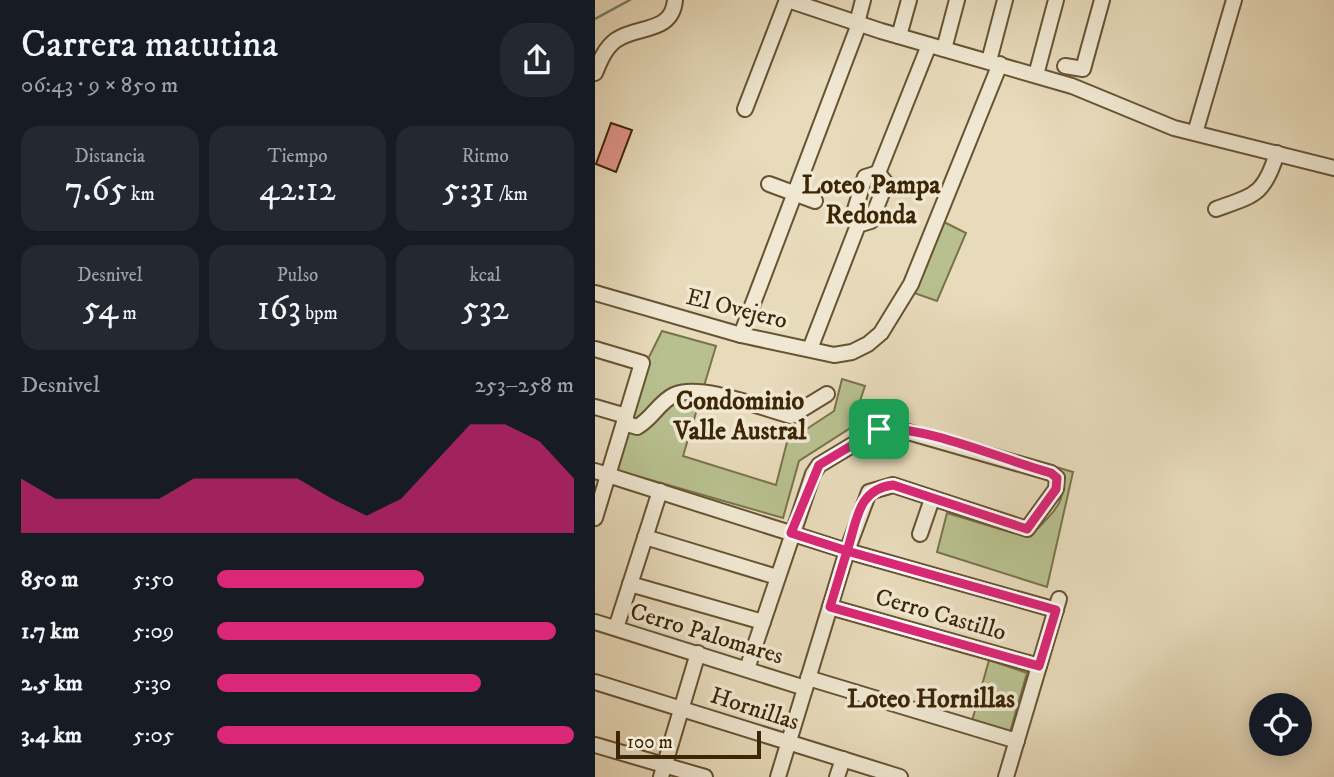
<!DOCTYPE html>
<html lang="es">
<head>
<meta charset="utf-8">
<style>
	body { margin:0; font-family:"IM FELL DW Pica",serif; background:#242831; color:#f1f3f6; height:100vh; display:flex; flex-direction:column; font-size:26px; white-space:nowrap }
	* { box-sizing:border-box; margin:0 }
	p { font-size:23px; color:#9ea1a6 }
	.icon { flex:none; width:38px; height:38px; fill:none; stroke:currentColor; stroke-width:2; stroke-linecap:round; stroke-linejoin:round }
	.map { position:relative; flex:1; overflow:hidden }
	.panel { display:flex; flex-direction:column; background:#171b24; width:595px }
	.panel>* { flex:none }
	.controls { position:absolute; left:654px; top:693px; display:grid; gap:14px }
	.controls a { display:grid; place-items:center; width:63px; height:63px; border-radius:50%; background:#171b24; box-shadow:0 4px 18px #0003; font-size:35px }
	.scale { position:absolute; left:21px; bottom:18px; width:145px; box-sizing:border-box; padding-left:7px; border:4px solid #3c2604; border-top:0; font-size:19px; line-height:24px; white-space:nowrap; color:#3c2604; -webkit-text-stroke:5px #f0e8d3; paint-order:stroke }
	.pin { position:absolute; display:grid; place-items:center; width:60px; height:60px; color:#fff; margin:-30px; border-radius:14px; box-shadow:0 4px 10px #0006 }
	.round { display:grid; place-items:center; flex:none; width:74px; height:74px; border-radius:28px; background:#242831 }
	.head { display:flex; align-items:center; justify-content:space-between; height:119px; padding:0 21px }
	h1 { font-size:38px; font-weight:600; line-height:52px }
	.metrics { display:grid; grid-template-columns:repeat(3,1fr); gap:10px; height:119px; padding:7px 21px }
	.metrics div { display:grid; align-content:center; border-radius:18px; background:#242831; text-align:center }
	.metrics b { font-size:35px; font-weight:600 }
	.metrics small { font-size:19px; font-weight:400 }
	.metrics p { font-size:19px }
	.chart { height:196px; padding:14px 21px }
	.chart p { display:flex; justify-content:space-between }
	.chart svg { width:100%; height:126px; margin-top:7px; fill:#db2777; opacity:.7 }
	ul { padding:0 21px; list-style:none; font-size:23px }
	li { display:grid; grid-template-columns:112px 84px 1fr; align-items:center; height:52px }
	li i { height:18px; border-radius:9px; background:#db2777 }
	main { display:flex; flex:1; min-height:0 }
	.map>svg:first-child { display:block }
</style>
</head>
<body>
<main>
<section class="panel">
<div class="head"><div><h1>Carrera matutina</h1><p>06:43 · 9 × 850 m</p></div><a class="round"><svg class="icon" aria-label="share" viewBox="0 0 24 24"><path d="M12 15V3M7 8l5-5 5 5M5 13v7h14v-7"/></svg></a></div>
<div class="metrics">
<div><p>Distancia</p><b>7.65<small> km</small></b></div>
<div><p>Tiempo</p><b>42:12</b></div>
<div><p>Ritmo</p><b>5:31<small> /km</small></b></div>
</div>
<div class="metrics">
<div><p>Desnivel</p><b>54<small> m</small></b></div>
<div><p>Pulso</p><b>163<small> bpm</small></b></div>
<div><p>kcal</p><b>532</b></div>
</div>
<div class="chart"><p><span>Desnivel</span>253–258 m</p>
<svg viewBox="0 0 160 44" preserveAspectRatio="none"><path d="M0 44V25L10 32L20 32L30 32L40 32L50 25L60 25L70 25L80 25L90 32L100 38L110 32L120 19L130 6L140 6L150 12L160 25V44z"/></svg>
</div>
<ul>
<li><b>850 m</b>5:50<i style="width:58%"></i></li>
<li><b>1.7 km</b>5:09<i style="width:95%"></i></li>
<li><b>2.5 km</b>5:30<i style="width:74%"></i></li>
<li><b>3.4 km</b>5:05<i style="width:100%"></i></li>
</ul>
</section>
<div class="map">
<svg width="739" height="777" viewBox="0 0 739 777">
	<rect width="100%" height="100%" fill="#e8dbbb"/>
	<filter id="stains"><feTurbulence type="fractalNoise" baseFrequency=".00286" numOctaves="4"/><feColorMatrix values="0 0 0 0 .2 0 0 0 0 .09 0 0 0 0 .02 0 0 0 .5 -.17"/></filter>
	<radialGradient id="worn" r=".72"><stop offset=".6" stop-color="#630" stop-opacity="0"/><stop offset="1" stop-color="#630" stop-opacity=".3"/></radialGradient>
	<!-- green -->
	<g fill="#b8c08f" stroke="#7a734a" stroke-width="2">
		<polygon points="343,219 371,233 342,301 316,292"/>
		<polygon points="67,331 121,346 88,456 181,485 192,442 239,411 247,379 270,386 262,410 274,416 204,461 188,518 21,470 53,359"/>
		<path d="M 461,467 L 478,472 L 452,587 L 342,552 L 352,513 L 418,533 L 438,534 C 459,510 478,499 461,467 Z"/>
		<polygon points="394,660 432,673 415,732 377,721"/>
	</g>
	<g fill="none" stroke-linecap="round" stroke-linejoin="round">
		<!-- stream -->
		<polyline stroke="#737f6f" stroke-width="2.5" points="0,19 35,0"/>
	</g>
	<!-- building -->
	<polygon fill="#e2948c" stroke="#3c2604" stroke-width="2" points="16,123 37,130 21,172 1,164"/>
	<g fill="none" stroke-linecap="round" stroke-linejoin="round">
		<defs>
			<g id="minor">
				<polyline points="193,0 286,31 477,86 579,128 739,168"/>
				<polyline points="262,23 268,0"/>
				<polyline points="304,36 314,0"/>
				<polyline points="349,49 362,0"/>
				<polyline points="394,61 410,0"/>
				<polyline points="470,66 488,69 507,0"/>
				<path d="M 0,73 C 5,61 10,48 21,40 C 42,25 77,34 80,0"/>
				<polyline points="441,75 461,0"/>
				<polyline points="150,109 192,0"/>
				<polyline points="600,133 639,0"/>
				<polyline points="283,173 334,45"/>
				<polyline points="174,184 220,201"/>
				<path d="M 621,209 C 660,195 669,195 682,153"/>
				<polyline points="0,293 146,335 239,355 257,352 273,344 286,333 316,284 405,64"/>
				<polyline points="146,335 264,24"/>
				<polyline points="0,349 47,363 0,518"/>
				<polyline points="215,349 263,225 258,216 270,177 283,173 291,183 276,221 263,225"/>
				<polyline points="0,407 31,416"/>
				<path d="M 29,423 L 42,427 C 57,419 64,402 79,395 C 105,383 167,408 196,416 L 232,394"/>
				<polyline points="0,471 252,551 461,610"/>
				<polyline points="325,534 337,499"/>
				<polyline points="50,537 182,577"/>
				<polyline points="35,584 168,622"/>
				<polyline points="235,607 444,666"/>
				<polyline points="0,622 210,688"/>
				<polyline points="21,628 65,491"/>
				<polyline points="152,669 218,474 224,465 284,429 299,428 456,473 462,478 461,489 432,529 298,485 274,492 252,551 183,777"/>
				<polyline points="213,678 422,741"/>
				<polyline points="0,682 305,777"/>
				<polyline points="0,745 110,777"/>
				<polyline points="66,777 103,653"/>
				<polyline points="242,777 248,759"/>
				<polyline points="411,777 464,599"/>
			</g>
		</defs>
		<!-- minor casing -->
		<use href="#minor" stroke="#675332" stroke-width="18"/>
		<!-- minor -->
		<use href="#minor" stroke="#f0e8d3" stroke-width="14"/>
	</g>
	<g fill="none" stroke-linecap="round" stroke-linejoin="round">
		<defs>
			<path id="route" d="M 284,429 L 224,465 L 196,533 L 252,551 L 235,607 L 444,666 L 461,610 L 252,551 C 262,522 262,489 298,485 L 432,529 L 461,489 L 462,478 L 456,473 C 408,460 329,425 284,429"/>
		</defs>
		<!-- route casing -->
		<use href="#route" stroke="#fff" stroke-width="14"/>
		<!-- route -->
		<use href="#route" stroke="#db2777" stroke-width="9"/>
	</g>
	<g text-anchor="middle" stroke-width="7" stroke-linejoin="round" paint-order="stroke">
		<!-- street labels -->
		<g font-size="24" fill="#3c2604" stroke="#f0e8d3">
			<text transform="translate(142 308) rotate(14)" y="8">El Ovejero</text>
			<text transform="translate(346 614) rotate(16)" y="8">Cerro Castillo</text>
			<text transform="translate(112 633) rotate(17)" y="8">Cerro Palomares</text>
			<text transform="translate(160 708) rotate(18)" y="8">Hornillas</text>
		</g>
		<!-- neighbourhood labels -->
		<g font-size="26" font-weight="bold" fill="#3c2604" stroke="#f0e8d3">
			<text x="276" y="193">Loteo Pampa<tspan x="276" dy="30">Redonda</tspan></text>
			<text x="145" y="409">Condominio<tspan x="145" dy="30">Valle Austral</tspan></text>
			<text x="336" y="707">Loteo Hornillas</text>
		</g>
	</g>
	<rect width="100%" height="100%" filter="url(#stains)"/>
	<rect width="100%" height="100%" fill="url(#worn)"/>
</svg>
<div class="controls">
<a><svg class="icon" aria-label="locate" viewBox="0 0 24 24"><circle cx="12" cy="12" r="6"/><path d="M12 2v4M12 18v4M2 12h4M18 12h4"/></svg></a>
</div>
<div class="scale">100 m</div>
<div class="pin" style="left:284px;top:429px;background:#1e9e55"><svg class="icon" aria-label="arrive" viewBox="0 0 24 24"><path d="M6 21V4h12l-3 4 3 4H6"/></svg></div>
</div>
</main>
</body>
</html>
